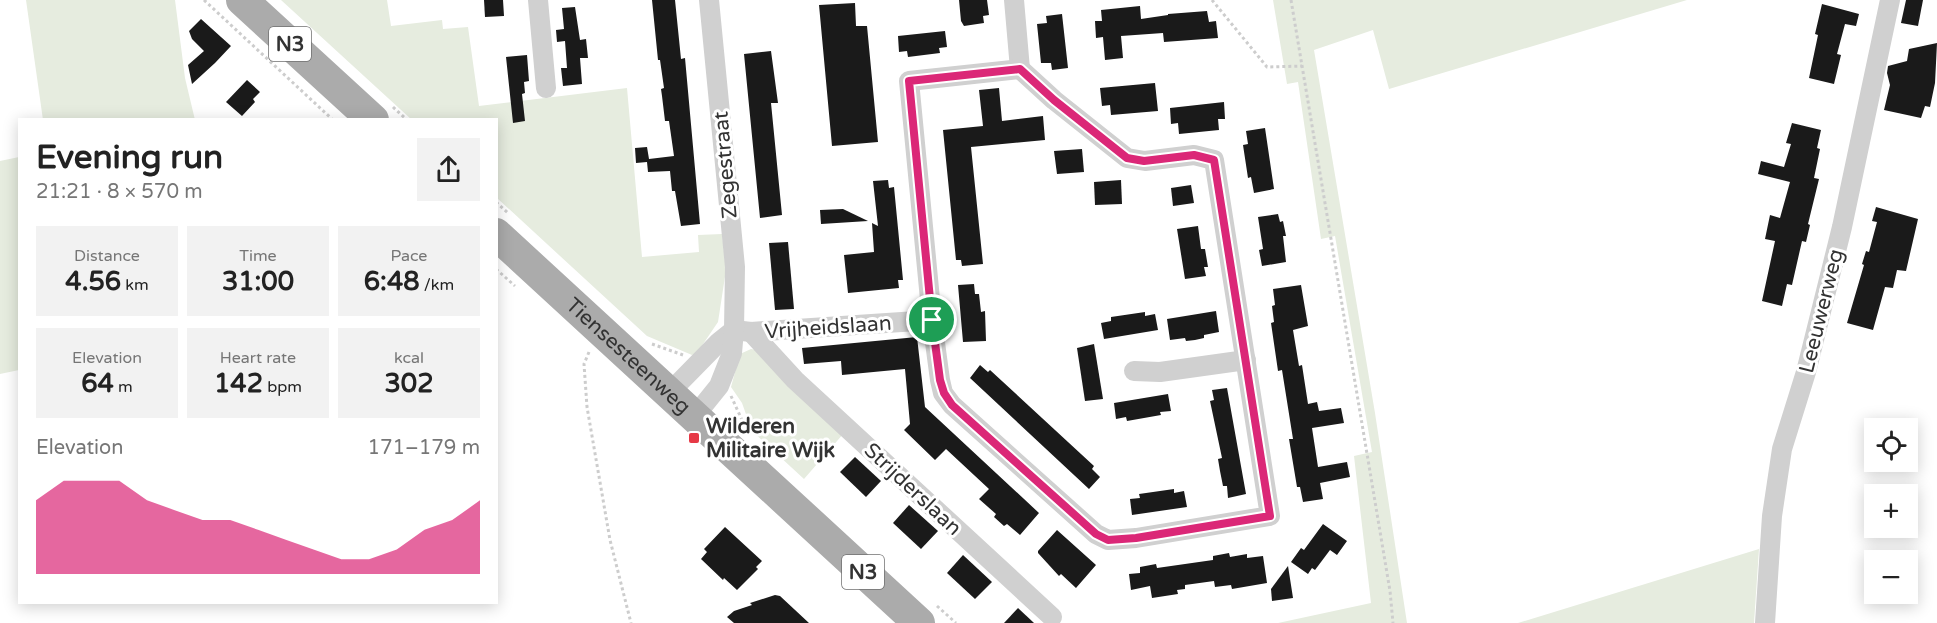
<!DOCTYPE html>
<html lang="en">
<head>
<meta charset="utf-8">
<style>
	body { margin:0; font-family:"Varela Round",sans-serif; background:#f2f2f2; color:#222; height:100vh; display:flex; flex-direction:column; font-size:22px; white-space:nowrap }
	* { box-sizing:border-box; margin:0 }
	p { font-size:20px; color:#767676 }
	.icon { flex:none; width:33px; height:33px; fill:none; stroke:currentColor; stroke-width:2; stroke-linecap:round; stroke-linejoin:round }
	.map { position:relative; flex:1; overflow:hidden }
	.details { position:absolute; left:18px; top:118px; width:480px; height:486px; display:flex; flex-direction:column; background:#fff; border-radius:0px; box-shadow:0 3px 15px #0003 }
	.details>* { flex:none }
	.fabs { position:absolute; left:1864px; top:418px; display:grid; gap:12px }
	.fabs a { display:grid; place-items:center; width:54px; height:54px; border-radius:0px; background:#fff; box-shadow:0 3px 15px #0003; font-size:30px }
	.pin { position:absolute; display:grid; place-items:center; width:51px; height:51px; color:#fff; margin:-26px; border:3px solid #fff; border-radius:50%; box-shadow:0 2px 6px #0007 }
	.round { display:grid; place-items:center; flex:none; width:63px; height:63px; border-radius:0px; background:#f2f2f2 }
	.overview { display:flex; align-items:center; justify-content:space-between; height:102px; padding:0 18px }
	h1 { font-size:33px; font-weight:700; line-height:45px }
	.stats { display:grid; grid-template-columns:repeat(3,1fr); gap:9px; height:102px; padding:6px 18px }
	.stats div { display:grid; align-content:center; border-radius:0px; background:#f2f2f2; text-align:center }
	.stats b { font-size:26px; font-weight:700 }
	.stats small { font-size:16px; font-weight:400 }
	.stats p { font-size:16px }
	.chart { height:168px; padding:12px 18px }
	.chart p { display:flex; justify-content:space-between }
	.chart svg { width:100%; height:108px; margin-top:6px; fill:#db2777; opacity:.7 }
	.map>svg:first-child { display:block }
</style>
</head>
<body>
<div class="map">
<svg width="1937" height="623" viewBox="0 0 1937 623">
	<rect width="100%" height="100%" fill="#fff"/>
	<!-- green -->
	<g fill="#e6ecdf">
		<polygon points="26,0 175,0 185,78 195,120 43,120"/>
		<polygon points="281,0 387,0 391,26 442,20 443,29 468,27 479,106 627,88 642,257 699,252 698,235 722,234 726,270 718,322 697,353 692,355 647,336 497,198 496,120 412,120"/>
		<polygon points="1273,0 1687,0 1389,89 1373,30 1314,50 1375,413 1407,623 1278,623 1371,603 1354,456 1372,452 1335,236 1321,239 1298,82 1287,84"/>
		<polygon points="19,157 19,370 0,374 0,161"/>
		<polygon points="751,349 756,350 844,433 804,479 752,431 742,403 731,387 740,354"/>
		<polygon points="1759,549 1754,623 1518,623"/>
	</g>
	<!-- building -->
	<g fill="#1a1a1a">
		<polygon points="484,0 503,0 504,16 485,17"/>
		<polygon points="652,0 675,0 681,59 685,58 700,224 681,226 675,191 672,191 670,171 648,172 647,162 636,163 635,148 647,147 649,159 674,156 669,121 665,121 662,96 661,89 664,88 660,60 658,60"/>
		<polygon points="959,0 987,0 989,15 983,16 984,23 964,26 961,21"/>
		<polygon points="1906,0 1923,0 1918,26 1901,23"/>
		<polygon points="855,3 856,26 867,26 878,142 832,146 819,5"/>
		<polygon points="1822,4 1859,14 1856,26 1845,24 1837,54 1841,55 1834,84 1809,78 1818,35 1815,34"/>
		<polygon points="1140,6 1141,19 1168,15 1168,14 1207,11 1209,22 1216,21 1218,38 1164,42 1163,33 1121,36 1123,58 1105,60 1103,37 1096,38 1095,21 1102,21 1101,10"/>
		<polygon points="575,7 580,40 586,39 588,58 580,58 582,84 563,86 561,68 567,68 565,41 557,42 556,30 564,29 562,8"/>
		<polygon points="1062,14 1068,68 1052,70 1051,63 1041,63 1037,24 1047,23 1046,16"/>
		<polygon points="201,19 231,46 215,63 192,84 188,65 204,51 192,39 189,31"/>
		<polygon points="945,31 947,47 939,48 940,53 908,57 907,51 899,52 898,36"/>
		<polygon points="1937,43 1935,83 1930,107 1925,106 1921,118 1884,110 1890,85 1887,73 1888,66 1907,61 1909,49"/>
		<polygon points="771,51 778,103 771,103 782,215 760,218 744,54"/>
		<polygon points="527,55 529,81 524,82 525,93 522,94 525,121 513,123 506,57"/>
		<polygon points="247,80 260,92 253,99 255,102 242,116 226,102"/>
		<polygon points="1155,83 1158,111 1111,115 1110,105 1102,106 1100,88"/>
		<polygon points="999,88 1002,121 1043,116 1045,140 971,147 983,264 962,266 961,260 956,260 943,130 983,126 979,90"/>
		<polygon points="1224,102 1225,119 1218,119 1219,130 1179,134 1178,123 1171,124 1170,108"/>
		<polygon points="1792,123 1821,130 1817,148 1820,149 1814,178 1819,179 1808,224 1810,225 1806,242 1802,241 1792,285 1787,284 1782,306 1762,301 1775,241 1765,239 1770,215 1780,218 1790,182 1758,174 1761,161 1784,167 1791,144 1786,143"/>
		<polygon points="1265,128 1274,189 1254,193 1251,177 1248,178 1243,145 1248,144 1246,131"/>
		<polygon points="1082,149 1084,172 1057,174 1054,151"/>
		<polygon points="888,180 889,188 894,187 903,280 898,280 899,288 848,293 844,255 874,252 872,223 878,226 873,181"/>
		<polygon points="1121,180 1122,204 1095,205 1094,182"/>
		<polygon points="1191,185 1194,203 1173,206 1171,188"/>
		<polygon points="1876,207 1918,219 1906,271 1897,270 1893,288 1885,287 1873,330 1847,323 1864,265 1862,264 1866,251 1869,252 1877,222 1872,221"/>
		<polygon points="843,209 868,221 821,224 820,210"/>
		<polygon points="1278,214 1280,222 1283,221 1286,236 1283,236 1286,262 1262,266 1259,250 1263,249 1258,217"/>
		<polygon points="1198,226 1201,249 1205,249 1208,267 1204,267 1206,276 1185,279 1177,229"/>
		<polygon points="788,242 794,309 775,310 769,243"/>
		<polygon points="974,284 975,294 979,294 981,312 985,311 986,341 963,342 958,285"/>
		<polygon points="1301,285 1308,326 1293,330 1299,366 1302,365 1308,404 1317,402 1319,411 1341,408 1344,423 1312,428 1318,467 1347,462 1350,477 1320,483 1323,499 1303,502 1300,487 1297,487 1289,439 1293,439 1282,370 1278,371 1271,323 1274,322 1272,306 1275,305 1273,289"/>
		<polygon points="1216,311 1219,332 1204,335 1204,338 1195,340 1186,341 1185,338 1170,340 1167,319"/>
		<polygon points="1145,312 1145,316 1155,314 1158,330 1104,339 1101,323 1111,321 1111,317"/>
		<polygon points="917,337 925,407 1039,513 1020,535 1007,524 1004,526 994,517 996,514 979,499 989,489 946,449 935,460 904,430 910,424 905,369 842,375 841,361 804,364 802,348"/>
		<polygon points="1094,344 1103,399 1085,401 1077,348"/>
		<polygon points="980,365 988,372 990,370 1094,466 1092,469 1100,477 1089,489 970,378"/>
		<polygon points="1227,388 1246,494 1228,498 1227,486 1223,486 1220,471 1218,459 1222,458 1210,401 1214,400 1212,390"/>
		<polygon points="1168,394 1171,411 1160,412 1161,415 1127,421 1126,417 1116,419 1114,403"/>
		<polygon points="855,457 881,481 866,497 840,472"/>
		<polygon points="1174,489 1174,493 1184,491 1187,507 1132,515 1130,499 1140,498 1139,494"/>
		<polygon points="909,505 938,531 921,549 893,523"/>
		<polygon points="1323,524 1347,541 1337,555 1330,550 1315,570 1312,568 1308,574 1291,562 1301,548 1304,550"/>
		<polygon points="725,527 762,561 756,567 758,569 737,590 724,578 723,580 701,559 707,552 704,549"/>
		<polygon points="1057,530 1096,565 1076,588 1061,574 1059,576 1038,553 1038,551"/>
		<polygon points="1229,553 1230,557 1247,554 1247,558 1263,556 1267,583 1232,589 1231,585 1215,587 1214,581 1185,585 1185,589 1177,590 1178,594 1152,598 1150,586 1131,590 1129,574 1140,573 1140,567 1156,564 1157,568 1213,560 1213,556"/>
		<polygon points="963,555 992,582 975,599 947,573"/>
		<polygon points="1288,566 1293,598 1272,601 1271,589"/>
		<polygon points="775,595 780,596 809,623 734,623 727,617 734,611 752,605 750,603"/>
		<polygon points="1018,608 1034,623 1004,623"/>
	</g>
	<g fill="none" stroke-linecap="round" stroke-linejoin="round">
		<!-- path -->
		<g stroke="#cdcdcd" stroke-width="3" stroke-dasharray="3 3" stroke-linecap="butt">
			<polyline points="204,0 333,120"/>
			<polyline points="1212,0 1267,67 1302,66"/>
			<polyline points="1291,0 1390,591 1393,623"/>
			<polyline points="393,107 407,120"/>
			<polyline points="496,202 508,213"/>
			<polyline points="496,269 515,286"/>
			<polyline points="652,344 683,355"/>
			<polyline points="589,352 584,364 587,407 610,540 631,623"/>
			<polyline points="731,396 747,431"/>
			<polyline points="937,606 956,623"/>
		</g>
		<!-- minor -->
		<g stroke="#d0d0d0" stroke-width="20">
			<polyline points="538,0 546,88"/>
			<polyline points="1014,0 1020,69"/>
			<polyline points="932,320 940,380 943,393 952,405 1096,534 1108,540 1136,538 1270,516 1214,160 1194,155 1145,161 1127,158 1054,100 1020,69"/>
			<polyline points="734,330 751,332 932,320 909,81 1020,69"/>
			<polyline points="751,332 795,380 1052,617"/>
			<polyline points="1134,371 1160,372 1246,360"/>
			<polyline points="669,393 719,342 734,330"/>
			<polyline points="694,417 719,386 732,353 734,330 735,267 709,0"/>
			<polyline points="1765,623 1772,516 1782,449 1806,372 1842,227 1890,0"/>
		</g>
		<!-- primary -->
		<g stroke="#ababab" stroke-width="32">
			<polyline points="242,0 373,120"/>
			<path id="s1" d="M 496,234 L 919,623"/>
		</g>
	</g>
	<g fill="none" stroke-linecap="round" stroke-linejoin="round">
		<defs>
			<polygon id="route" points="1020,69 1054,100 1127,158 1144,161 1194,155 1214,160 1270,516 1136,538 1108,540 1096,534 952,405 944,393 940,380 932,320 909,81"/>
		</defs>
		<!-- route casing -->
		<use href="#route" stroke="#fff" stroke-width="12"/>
		<!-- route -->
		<use href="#route" stroke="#db2777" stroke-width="8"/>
	</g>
	<!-- markers -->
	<rect fill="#e63946" stroke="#fff" stroke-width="2" x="688" y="432" width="12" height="12" rx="3"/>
	<g text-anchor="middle" stroke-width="6" stroke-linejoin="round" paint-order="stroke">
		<!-- shield labels -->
		<g fill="#fff" stroke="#707070" stroke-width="1.5">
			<rect x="269" y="27" width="42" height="34" rx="4.5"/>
			<rect x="842" y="555" width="42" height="34" rx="4.5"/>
		</g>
		<g font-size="20" font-weight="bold" fill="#333">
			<text x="290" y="51">N3</text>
			<text x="863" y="579">N3</text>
		</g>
		<!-- street labels -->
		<g font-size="21" fill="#333" stroke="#fff">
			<text transform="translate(725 165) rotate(-95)" y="7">Zegestraat</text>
			<text transform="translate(1821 311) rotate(-76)" y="7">Leeuwerweg</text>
			<text transform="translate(828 327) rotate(-4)" y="7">Vrijheidslaan</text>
			<text dy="7" stroke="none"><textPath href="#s1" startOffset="180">Tiensesteenweg</textPath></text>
			<text transform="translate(913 489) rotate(43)" y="7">Strijderslaan</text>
		</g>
		<!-- poi labels -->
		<g font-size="21" font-weight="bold" fill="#333" stroke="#fff" text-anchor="start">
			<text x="706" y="433">Wilderen<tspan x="706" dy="24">Militaire Wijk</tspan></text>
		</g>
	</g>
</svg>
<div class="fabs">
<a><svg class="icon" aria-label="locate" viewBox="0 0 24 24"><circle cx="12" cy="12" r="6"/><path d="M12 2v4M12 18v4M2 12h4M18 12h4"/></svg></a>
<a>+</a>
<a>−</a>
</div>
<div class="pin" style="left:932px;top:320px;background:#1e9e55"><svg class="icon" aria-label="arrive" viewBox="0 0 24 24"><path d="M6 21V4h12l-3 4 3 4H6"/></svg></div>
<section class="details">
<div class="overview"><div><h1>Evening run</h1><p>21:21 · 8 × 570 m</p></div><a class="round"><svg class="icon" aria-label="share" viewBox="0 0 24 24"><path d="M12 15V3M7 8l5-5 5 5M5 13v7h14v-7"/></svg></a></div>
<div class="stats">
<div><p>Distance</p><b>4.56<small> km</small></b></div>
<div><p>Time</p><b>31:00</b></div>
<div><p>Pace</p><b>6:48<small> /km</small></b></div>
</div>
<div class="stats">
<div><p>Elevation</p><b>64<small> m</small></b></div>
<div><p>Heart rate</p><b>142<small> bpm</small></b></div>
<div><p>kcal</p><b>302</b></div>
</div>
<div class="chart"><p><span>Elevation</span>171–179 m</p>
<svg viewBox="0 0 160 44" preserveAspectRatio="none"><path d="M0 44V14L10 6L20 6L30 6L40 14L50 18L60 22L70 22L80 26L90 30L100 34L110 38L120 38L130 34L140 26L150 22L160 14V44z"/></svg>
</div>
</section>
</div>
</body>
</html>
